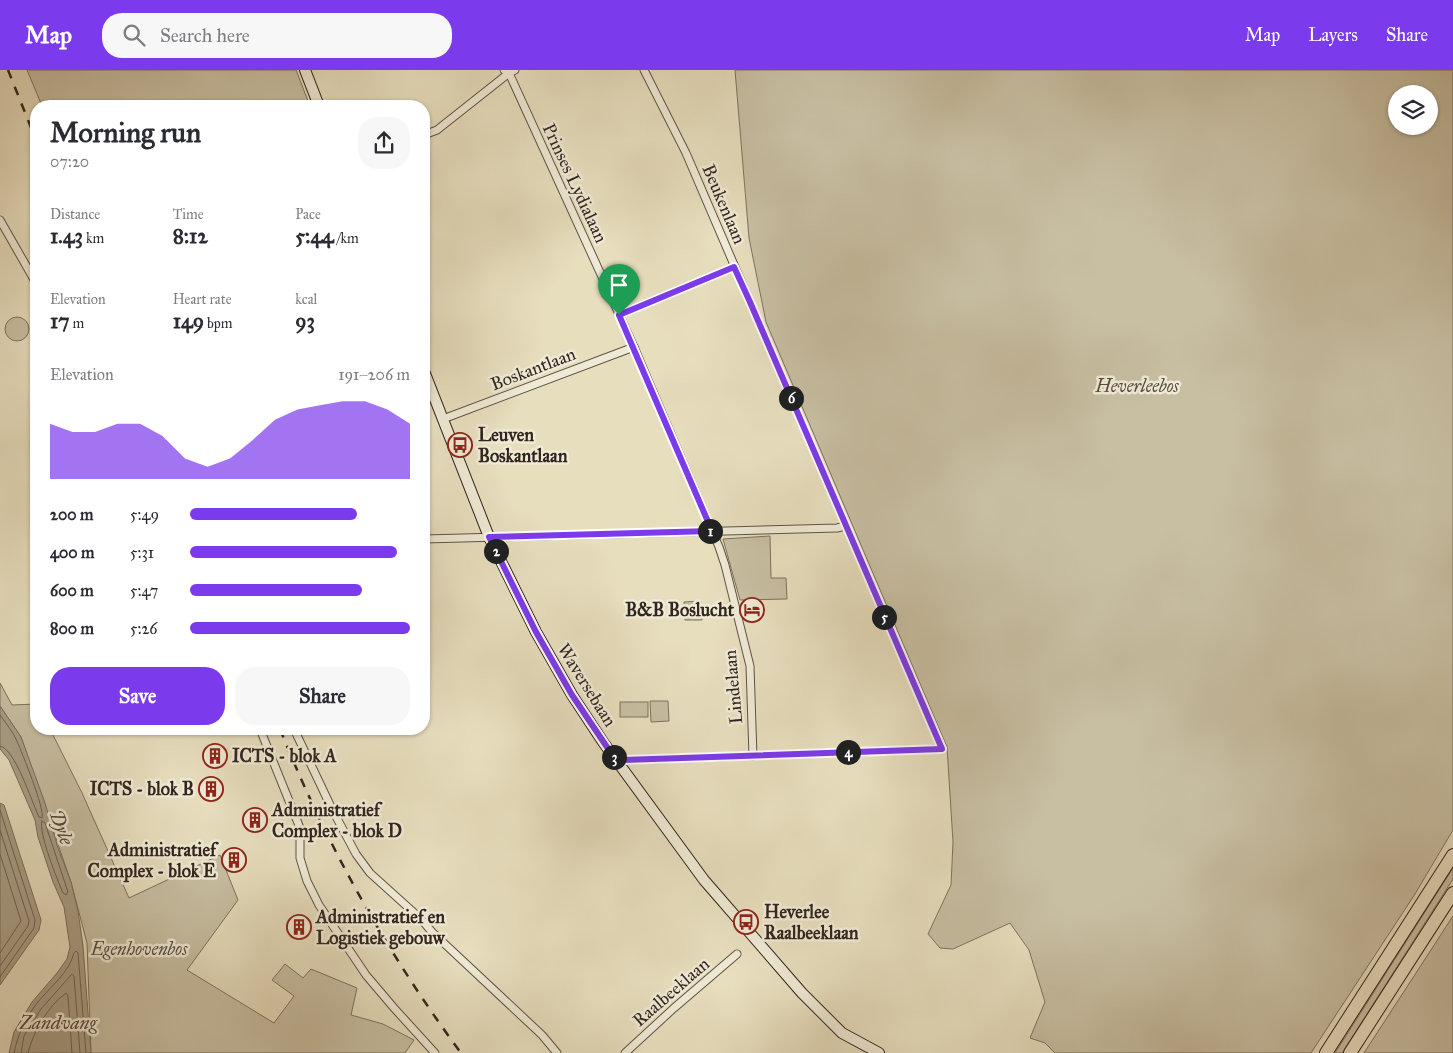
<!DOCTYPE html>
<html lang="en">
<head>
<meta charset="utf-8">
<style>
	body { margin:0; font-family:"IM FELL Great Primer",serif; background:#f7f7f7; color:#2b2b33; height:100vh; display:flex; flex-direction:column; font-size:19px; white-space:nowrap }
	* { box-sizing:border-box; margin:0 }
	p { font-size:16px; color:#7c7c81 }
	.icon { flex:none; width:28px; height:28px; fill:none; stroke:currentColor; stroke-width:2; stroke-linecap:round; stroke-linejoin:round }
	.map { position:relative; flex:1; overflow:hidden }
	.details { position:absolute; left:30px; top:30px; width:400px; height:635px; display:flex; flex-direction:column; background:#fff; border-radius:20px; box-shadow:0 1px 4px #0004 }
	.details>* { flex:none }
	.fabs { position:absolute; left:1388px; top:15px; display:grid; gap:10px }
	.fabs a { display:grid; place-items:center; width:50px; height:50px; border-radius:50%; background:#fff; box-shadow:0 1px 4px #0004; font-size:25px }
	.pin { position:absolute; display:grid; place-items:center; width:42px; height:42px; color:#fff; margin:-51px -21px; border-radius:50% 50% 50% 0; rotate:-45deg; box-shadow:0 0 5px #0007 }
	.pin .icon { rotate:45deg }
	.km { position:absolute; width:25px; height:25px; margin:-12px; border-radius:50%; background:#222; color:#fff; font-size:14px; line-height:25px; text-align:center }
	.round { display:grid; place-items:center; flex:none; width:52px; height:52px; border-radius:20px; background:#f7f7f7 }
	.summary { display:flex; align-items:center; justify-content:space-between; height:85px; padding:0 20px }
	h1 { font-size:28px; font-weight:700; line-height:38px }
	.stats { display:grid; grid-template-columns:repeat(3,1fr); gap:8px; height:85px; padding:5px 20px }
	.stats div { display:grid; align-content:center }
	.stats b { font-size:21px; font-weight:700 }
	.stats small { font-size:14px; font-weight:400 }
	.stats p { font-size:14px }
	.chart { height:140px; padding:10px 20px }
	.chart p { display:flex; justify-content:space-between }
	.chart svg { width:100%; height:90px; margin-top:5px; fill:#7c3aed; opacity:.7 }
	.cta { display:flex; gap:10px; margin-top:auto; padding:10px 20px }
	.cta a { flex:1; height:58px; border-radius:20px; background:#7c3aed; color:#fff; font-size:20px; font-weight:700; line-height:58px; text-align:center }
	.cta a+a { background:#f7f7f7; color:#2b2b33 }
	ul { padding:0 20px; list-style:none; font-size:16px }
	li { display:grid; grid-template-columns:80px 60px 1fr; align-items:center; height:38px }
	li i { height:12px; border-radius:6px; background:#7c3aed }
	header { display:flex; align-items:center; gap:30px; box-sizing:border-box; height:70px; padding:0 25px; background:#7c3aed; color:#fff }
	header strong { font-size:24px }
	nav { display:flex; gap:28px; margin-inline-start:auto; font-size:18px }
	.search { width:350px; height:45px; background:#f7f7f7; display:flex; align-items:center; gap:12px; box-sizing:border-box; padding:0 18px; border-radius:20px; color:#7c7c81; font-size:19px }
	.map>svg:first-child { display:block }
</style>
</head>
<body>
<header>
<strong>Map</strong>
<div class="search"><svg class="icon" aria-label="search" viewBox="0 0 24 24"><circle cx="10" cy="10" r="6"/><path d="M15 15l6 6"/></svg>Search here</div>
<nav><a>Map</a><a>Layers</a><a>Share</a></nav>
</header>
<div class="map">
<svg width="1453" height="983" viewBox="0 0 1453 983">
	<rect width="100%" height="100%" fill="#e7debe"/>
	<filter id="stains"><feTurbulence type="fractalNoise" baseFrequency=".004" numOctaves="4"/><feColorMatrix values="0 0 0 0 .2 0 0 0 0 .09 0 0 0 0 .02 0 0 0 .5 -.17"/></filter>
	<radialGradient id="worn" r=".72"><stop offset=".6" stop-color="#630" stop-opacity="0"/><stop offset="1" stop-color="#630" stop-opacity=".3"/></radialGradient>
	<!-- green -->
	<g fill="#c8bfa3" stroke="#7d7261" fill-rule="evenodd">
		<polygon points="27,0 296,0 310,36 42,36"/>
		<path d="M 735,0 L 1453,0 L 1453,760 L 1415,824 L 1311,983 L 1055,983 L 1045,973 L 1030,968 L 1045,932 L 1029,880 L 1010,853 L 953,879 L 940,878 L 928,864 L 951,815 L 953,772 L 947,677 L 766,252 L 749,168 ZM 1396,24 L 1429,24 L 1429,56 L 1396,56 Z"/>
		<circle cx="17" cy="259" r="12"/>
		<polygon points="770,466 771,508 786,508 787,529 740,530 723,469"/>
		<polygon points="701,531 702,550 685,550 684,532"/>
		<polygon points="0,613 12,635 36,634 36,659 50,659 82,723 129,828 220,785 238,830 187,900 274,953 294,926 272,910 285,894 303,908 311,899 357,918 351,945 383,954 414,970 405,983 91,983 87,873 71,812 21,667 0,636"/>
		<polygon points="650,631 668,631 669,651 651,652"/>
		<rect x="620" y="632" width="28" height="15"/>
		<polygon points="1453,798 1453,809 1342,983 1335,983"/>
		<polygon points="1453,846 1453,983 1364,983"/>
	</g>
	<!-- water -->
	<g fill="#a99f88" stroke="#796e5e">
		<polygon points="0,636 21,667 45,733 58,778 71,812 78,841 83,876 91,983 9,983 14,962 32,932 57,903 67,889 70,877 64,837 53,812 38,767 35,750 9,690 0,679"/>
		<polygon points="0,733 4,735 41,850 39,860 0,915"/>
	</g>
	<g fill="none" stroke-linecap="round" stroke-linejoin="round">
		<!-- shore -->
		<g stroke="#6e6254" stroke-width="1">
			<path d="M 0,645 C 6,653 13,662 17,671 C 22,683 45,739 42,748 L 39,747 C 32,733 15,678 0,676"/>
			<polyline points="0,740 35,850 34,858 0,907"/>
			<path d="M 42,751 L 45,753 L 68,822 L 66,825 L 63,823 C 58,811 38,763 42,751 Z"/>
			<polyline points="0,760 29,851 28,856 0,896"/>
			<polyline points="0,784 21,851 0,883"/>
			<path d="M 14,983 C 18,964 25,949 37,933 C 50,917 69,903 74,883 L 76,881 L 78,883 L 86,983"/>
			<polyline points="21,983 24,966 41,939 72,904 74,906 80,983"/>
			<path d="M 28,983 C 33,962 48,936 66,923 L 68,926 L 72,983"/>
		</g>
		<defs>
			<g id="street">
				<polyline points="504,0 509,3 634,277 719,477 725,495 750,596 753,686"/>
				<polyline points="424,65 437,60 509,3 515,0"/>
				<polyline points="0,150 36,213"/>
				<polyline points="619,245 734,197"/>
				<polyline points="443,349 634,277"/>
				<polyline points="424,469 837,458 846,456"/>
				<polyline points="260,659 300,758 300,788 307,811 319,835 366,905 394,938 435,983"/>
				<polyline points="294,659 332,739 356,784 370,803 421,849 432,862 542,965 557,983"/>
				<polyline points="617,692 623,690 942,679 686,83 644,0"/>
				<polyline points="625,983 674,938 737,884"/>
			</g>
			<g id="secondary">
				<polyline points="305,0 319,36"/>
				<polyline points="424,301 489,467 536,562 572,625 603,672 704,810 802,923 842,963 879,983"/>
			</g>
			<g id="highway">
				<polyline points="1326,983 1453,785"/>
				<polyline points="1350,983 1453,823"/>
			</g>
		</defs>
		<!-- street casing -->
		<use href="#street" stroke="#5f5347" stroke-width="9"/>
		<!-- secondary casing -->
		<use href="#secondary" stroke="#32251f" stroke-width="12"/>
		<!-- highway casing -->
		<use href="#highway" stroke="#32251f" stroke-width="14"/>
		<!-- street -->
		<use href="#street" stroke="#efead5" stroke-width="7"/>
		<!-- secondary -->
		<use href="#secondary" stroke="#efead5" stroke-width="10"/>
		<!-- highway -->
		<use href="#highway" stroke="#e7debe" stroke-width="12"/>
		<!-- rail -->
		<g stroke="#32251f" stroke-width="2.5" stroke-dasharray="9 9" stroke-linecap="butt">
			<polyline points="8,0 36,70"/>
			<path d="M 280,659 C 326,774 387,883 461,983"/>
		</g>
	</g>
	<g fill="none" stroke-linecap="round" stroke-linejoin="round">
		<defs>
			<polygon id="route" points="734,197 750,232 942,679 623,690 617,692 572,625 536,562 489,467 712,461 619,245"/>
		</defs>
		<!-- route casing -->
		<use href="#route" stroke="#fff" stroke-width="10"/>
		<!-- route -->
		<use href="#route" stroke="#7c3aed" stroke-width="6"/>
	</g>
	<!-- icons -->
	<defs>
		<symbol id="bus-ring" viewBox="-11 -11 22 22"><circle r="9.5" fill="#efead5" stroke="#8f2418" stroke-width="1.5"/><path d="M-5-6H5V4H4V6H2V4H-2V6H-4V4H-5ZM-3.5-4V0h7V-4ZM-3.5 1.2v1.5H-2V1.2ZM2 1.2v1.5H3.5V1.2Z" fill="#8f2418"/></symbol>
		<symbol id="hotel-ring" viewBox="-11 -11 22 22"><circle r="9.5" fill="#efead5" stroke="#8f2418" stroke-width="1.5"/><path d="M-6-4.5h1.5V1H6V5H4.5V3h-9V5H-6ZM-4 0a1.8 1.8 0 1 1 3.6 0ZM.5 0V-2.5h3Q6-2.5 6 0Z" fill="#8f2418"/></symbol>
		<symbol id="building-ring" viewBox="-11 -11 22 22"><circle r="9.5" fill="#efead5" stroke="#8f2418" stroke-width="1.5"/><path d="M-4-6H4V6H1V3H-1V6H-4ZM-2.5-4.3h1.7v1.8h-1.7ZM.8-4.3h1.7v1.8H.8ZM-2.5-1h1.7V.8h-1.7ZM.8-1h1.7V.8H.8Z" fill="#8f2418"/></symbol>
	</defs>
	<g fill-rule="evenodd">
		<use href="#bus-ring" x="446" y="361" width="28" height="28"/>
		<use href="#hotel-ring" x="738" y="526" width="28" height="28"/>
		<use href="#building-ring" x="201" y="672" width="28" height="28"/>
		<use href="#building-ring" x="197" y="705" width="28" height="28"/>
		<use href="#building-ring" x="241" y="736" width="28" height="28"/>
		<use href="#building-ring" x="220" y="776" width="28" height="28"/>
		<use href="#bus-ring" x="732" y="838" width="28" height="28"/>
		<use href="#building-ring" x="285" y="843" width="28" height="28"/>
	</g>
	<g text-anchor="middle" stroke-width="5" stroke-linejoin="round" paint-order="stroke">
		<!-- street labels -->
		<g font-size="18" fill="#32251f" stroke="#efead5">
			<text transform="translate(575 113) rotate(65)" y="6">Prinses Lydialaan</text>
			<text transform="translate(724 134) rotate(67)" y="6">Beukenlaan</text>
			<text transform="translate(533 299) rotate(-21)" y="6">Boskantlaan</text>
			<text transform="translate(587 615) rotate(58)" y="6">Waversebaan</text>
			<text transform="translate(733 617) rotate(-95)" y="6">Lindelaan</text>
			<text transform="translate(671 922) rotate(-41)" y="6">Raalbeeklaan</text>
		</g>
		<!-- park labels -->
		<g font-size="18" font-style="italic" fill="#584c40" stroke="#efead5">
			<text x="1137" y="322">Heverleebos</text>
			<text x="139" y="885">Egenhovenbos</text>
		</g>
		<!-- poi labels -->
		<g font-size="18" font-weight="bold" fill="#32251f" stroke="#efead5" text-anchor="start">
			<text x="478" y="371">Leuven<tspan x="478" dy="21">Boskantlaan</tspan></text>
			<text x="734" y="546" text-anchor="end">B&amp;B Boslucht</text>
			<text x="232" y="692">ICTS - blok A</text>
			<text x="194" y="725" text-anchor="end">ICTS - blok B</text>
			<text x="272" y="746">Administratief<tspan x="272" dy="21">Complex - blok D</tspan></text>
			<text x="216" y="786" text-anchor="end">Administratief<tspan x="216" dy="21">Complex - blok E</tspan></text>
			<text x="764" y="848">Heverlee<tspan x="764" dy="21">Raalbeeklaan</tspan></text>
			<text x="316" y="853">Administratief en<tspan x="316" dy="21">Logistiek gebouw</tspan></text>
		</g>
		<!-- water labels -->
		<g font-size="19" font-style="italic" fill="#564a3e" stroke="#efead5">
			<text transform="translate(62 757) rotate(70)" y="7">Dyle</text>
			<text x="58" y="959">Zandvang</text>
		</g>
	</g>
	<rect width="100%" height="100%" filter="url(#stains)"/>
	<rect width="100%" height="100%" fill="url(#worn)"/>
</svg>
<div class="fabs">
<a><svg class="icon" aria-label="layers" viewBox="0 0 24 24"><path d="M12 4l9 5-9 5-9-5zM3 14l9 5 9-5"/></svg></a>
</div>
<div class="pin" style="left:619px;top:245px;background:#1e9e55"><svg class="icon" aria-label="arrive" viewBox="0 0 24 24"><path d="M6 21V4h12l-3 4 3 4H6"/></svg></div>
<b class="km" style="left:710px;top:461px">1</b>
<b class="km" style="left:496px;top:481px">2</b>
<b class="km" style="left:614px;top:687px">3</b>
<b class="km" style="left:848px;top:682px">4</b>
<b class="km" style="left:884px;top:547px">5</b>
<b class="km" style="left:791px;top:328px">6</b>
<section class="details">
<div class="summary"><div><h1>Morning run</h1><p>07:20</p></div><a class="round"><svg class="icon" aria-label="share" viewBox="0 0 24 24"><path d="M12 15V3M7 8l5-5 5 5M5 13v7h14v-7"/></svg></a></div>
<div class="stats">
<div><p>Distance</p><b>1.43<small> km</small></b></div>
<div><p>Time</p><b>8:12</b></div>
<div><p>Pace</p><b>5:44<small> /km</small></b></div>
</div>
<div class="stats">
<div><p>Elevation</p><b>17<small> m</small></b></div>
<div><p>Heart rate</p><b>149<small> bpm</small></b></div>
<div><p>kcal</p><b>93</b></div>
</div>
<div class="chart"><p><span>Elevation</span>191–206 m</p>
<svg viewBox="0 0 160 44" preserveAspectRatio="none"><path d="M0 44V17L10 21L20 21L30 17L40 17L50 23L60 34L70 38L80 34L90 25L100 15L110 10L120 8L130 6L140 6L150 10L160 17V44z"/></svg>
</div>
<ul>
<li><b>200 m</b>5:49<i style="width:76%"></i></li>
<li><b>400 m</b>5:31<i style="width:94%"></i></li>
<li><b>600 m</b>5:47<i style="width:78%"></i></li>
<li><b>800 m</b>5:26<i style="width:100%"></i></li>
</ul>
<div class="cta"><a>Save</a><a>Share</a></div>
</section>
</div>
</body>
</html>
